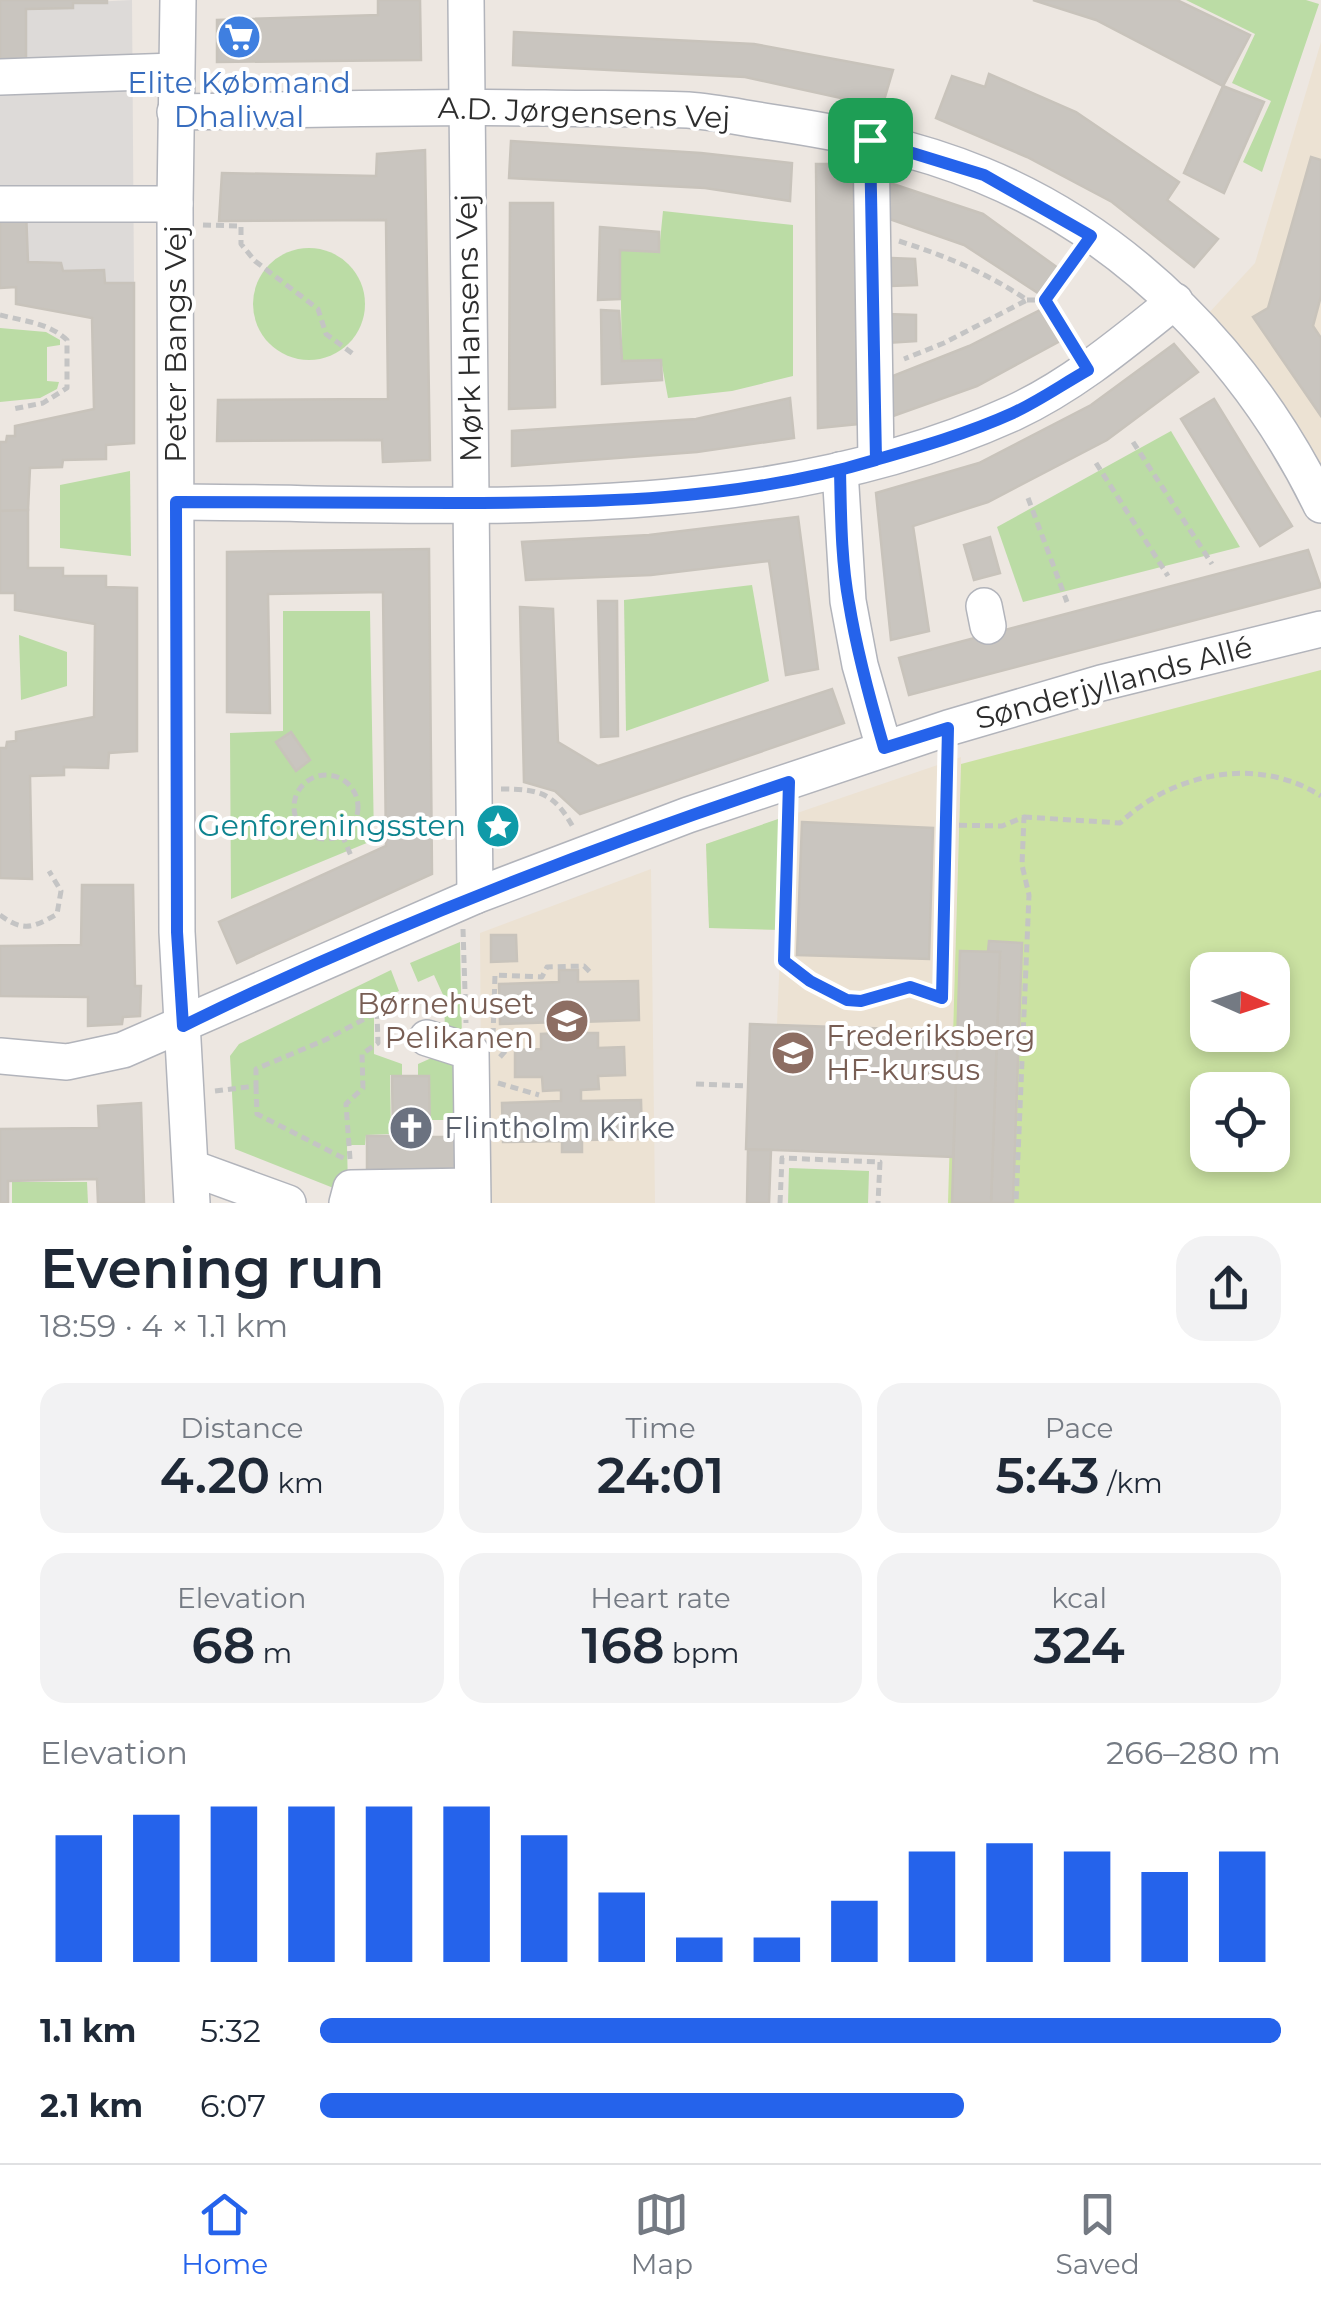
<!DOCTYPE html>
<html lang="en">
<head>
<meta charset="utf-8">
<style>
	body { margin:0; font-family:Montserrat,sans-serif; background:#f2f2f3; color:#1f2937; height:100vh; display:flex; flex-direction:column; font-size:38px; white-space:nowrap }
	* { box-sizing:border-box; margin:0 }
	p { font-size:32px; color:#747a83 }
	.icon { flex:none; width:55px; height:55px; fill:none; stroke:currentColor; stroke-width:2; stroke-linecap:round; stroke-linejoin:round }
	.map { position:relative; height:1203px; overflow:hidden }
	.drawer { display:flex; flex-direction:column; background:#fff; flex:1 }
	.drawer>* { flex:none }
	.needle { width:65px; rotate:93deg }
	.controls { position:absolute; left:1190px; top:952px; display:grid; gap:20px }
	.controls a { display:grid; place-items:center; width:100px; height:100px; border-radius:20px; background:#fff; box-shadow:0 5px 15px #0003; font-size:50px }
	.pin { position:absolute; display:grid; place-items:center; width:85px; height:85px; color:#fff; margin:-42px; border-radius:20px; box-shadow:0 5px 15px #0006 }
	.round { display:grid; place-items:center; flex:none; width:105px; height:105px; border-radius:30px; background:#f2f2f3 }
	.headline { display:flex; align-items:center; justify-content:space-between; height:170px; padding:0 40px }
	h1 { font-size:55px; font-weight:600; line-height:75px }
	.metrics { display:grid; grid-template-columns:repeat(3,1fr); gap:15px; height:170px; padding:10px 40px }
	.metrics div { display:grid; align-content:center; border-radius:25px; background:#f2f2f3; text-align:center }
	.metrics b { font-size:50px; font-weight:600 }
	.metrics small { font-size:28px; font-weight:400 }
	.metrics p { font-size:28px }
	.chart { height:280px; padding:20px 40px }
	.chart p { display:flex; justify-content:space-between }
	.chart svg { width:100%; height:180px; margin-top:10px; stroke:#2563eb; stroke-width:6 }
	ul { padding:0 40px; list-style:none; font-size:32px }
	li { display:grid; grid-template-columns:160px 120px 1fr; align-items:center; height:75px }
	li i { height:25px; border-radius:12px; background:#2563eb }
	.menu { display:flex; justify-content:space-around; align-items:center; height:140px; border-top:2px solid #e0e1e3; background:#fff; font-size:28px; color:#747a83 }
	.menu a { display:grid; justify-items:center; gap:5px }
	.menu .selected { color:#2563eb }
	.map>svg:first-child { display:block }
</style>
</head>
<body>
<div class="map">
<svg width="1321" height="1203" viewBox="0 0 1321 1203">
	<rect width="100%" height="100%" fill="#ede7e1"/>
	<!-- education -->
	<g fill="#ece2d3">
		<polygon points="1321,42 1321,472 1207,315 1255,263"/>
		<polygon points="961,757 953,1029 777,1024 781,930 709,928 706,844"/>
		<polygon points="651,869 655,1203 482,1203 480,933"/>
	</g>
	<!-- green -->
	<g fill="#bbdca5">
		<polygon points="1186,0 1306,0 1319,4 1262,172 1243,162 1271,101 1232,83 1255,34"/>
		<polygon points="663,211 793,225 793,376 732,391 668,398 661,360 622,361 620,250 659,251"/>
		<circle cx="309" cy="304" r="56"/>
		<polygon points="0,328 46,332 60,340 60,345 47,347 47,381 59,382 57,389 40,398 0,402"/>
		<polygon points="1171,431 1240,547 1023,602 997,527"/>
		<polygon points="130,471 131,556 60,548 60,485"/>
		<polygon points="752,585 769,681 626,731 624,600"/>
		<polygon points="283,611 370,611 374,840 231,899 230,733 283,731"/>
		<polygon points="19,635 67,652 67,686 21,700"/>
		<polygon points="784,817 781,930 709,928 706,844"/>
		<polygon points="460,942 462,1039 445,1031 444,997 434,975 418,982 410,963"/>
		<polygon points="391,970 399,991 374,1003 374,1054 402,1064 402,1075 390,1075 391,1134 366,1135 365,1145 347,1145 348,1188 341,1191 235,1149 230,1056 239,1044"/>
		<polygon points="445,1052 459,1060 463,1120 430,1120 429,1076 418,1076 418,1064"/>
		<polygon points="789,1168 869,1171 868,1203 788,1203"/>
		<polygon points="12,1182 87,1182 88,1203 12,1203"/>
	</g>
	<!-- pitch -->
	<path fill="#cbe2a2" fill-rule="evenodd" d="M 1321,670 L 1321,1203 L 948,1203 L 961,764 ZM 1208,970 L 1272,970 L 1272,1035 L 1208,1035 ZM 1208,1090 L 1272,1090 L 1272,1155 L 1208,1155 Z"/>
	<!-- plaza -->
	<polygon fill="#dddad8" points="132,0 134,283 105,283 104,270 63,271 61,263 28,262 26,211 0,211 0,66 26,64 26,9 72,8 73,3"/>
	<!-- building -->
	<g fill="#c9c5bf" stroke="#c8c3bb" stroke-width="2.5">
		<polygon points="0,0 107,0 107,3 73,3 73,8 26,9 26,64 0,66"/>
		<polygon points="378,0 420,0 421,60 217,62 217,20 378,15"/>
		<polygon points="1033,0 1177,0 1250,35 1223,86 1096,20"/>
		<polygon points="514,32 754,44 893,70 882,107 745,77 513,65"/>
		<polygon points="989,74 1076,112 1179,182 1167,200 1218,239 1194,267 1112,202 1027,157 936,118 952,76 985,87"/>
		<polygon points="1223,86 1264,102 1224,193 1184,173"/>
		<polygon points="511,141 701,153 792,163 790,201 705,188 509,178"/>
		<polygon points="425,150 430,460 383,462 382,440 217,441 218,400 388,399 386,220 219,221 222,173 376,176 377,154"/>
		<polygon points="1311,157 1321,160 1321,296 1313,326 1321,338 1321,416 1253,317 1268,308"/>
		<polygon points="816,164 853,164 858,424 818,428"/>
		<polygon points="884,181 983,214 1058,268 1038,293 964,245 884,217"/>
		<polygon points="510,203 553,203 555,407 509,409"/>
		<polygon points="0,211 26,211 28,262 61,263 63,271 104,270 105,283 134,283 134,443 106,445 106,459 63,460 62,467 30,468 28,510 0,511 0,442 6,442 7,436 15,436 15,426 94,409 92,318 16,304 16,287 0,288"/>
		<polygon points="600,227 659,232 659,252 620,250 620,299 598,300"/>
		<polygon points="891,258 915,259 917,285 891,286"/>
		<polygon points="601,310 619,311 622,361 661,360 662,380 602,384"/>
		<polygon points="1040,310 1060,341 977,386 882,420 880,381 969,346"/>
		<polygon points="887,314 916,315 916,341 887,343"/>
		<polygon points="1174,344 1198,372 1107,440 988,502 913,526 929,631 891,640 876,493 979,463 1091,405"/>
		<polygon points="790,398 794,438 697,452 512,466 512,431 696,419"/>
		<polygon points="1214,399 1292,526 1260,546 1181,419"/>
		<polygon points="28,510 28,568 63,568 63,576 106,576 106,587 137,588 137,751 109,753 108,768 64,767 64,775 30,776 32,879 0,878 0,748 6,748 7,742 16,741 16,732 94,717 95,624 15,610 15,593 0,593 0,511"/>
		<polygon points="798,517 818,669 786,675 769,561 651,575 526,580 522,542 649,535"/>
		<polygon points="990,537 1000,573 974,580 964,545"/>
		<polygon points="429,549 432,874 237,963 219,922 386,846 383,592 268,594 270,713 227,712 227,552"/>
		<polygon points="1308,550 1321,587 909,695 899,658"/>
		<polygon points="598,601 617,601 618,736 601,737"/>
		<polygon points="520,607 553,609 558,742 598,766 832,689 844,723 580,814 555,791 524,782"/>
		<polygon points="291,732 310,760 296,771 276,742"/>
		<polygon points="802,822 933,828 929,959 797,955"/>
		<polygon points="82,885 133,885 135,986 141,986 140,1016 123,1017 122,1024 88,1026 88,997 0,996 0,946 81,945"/>
		<polygon points="491,935 516,935 517,961 491,962"/>
		<polygon points="989,941 1022,943 1013,1203 991,1203 1000,952 988,952"/>
		<polygon points="960,951 1000,952 991,1203 952,1203"/>
		<polygon points="559,970 578,970 578,982 638,981 639,1020 579,1022 580,1033 598,1033 598,1048 624,1047 625,1075 598,1076 599,1089 581,1090 581,1101 641,1100 642,1139 582,1140 582,1152 562,1152 562,1141 503,1142 502,1103 561,1101 561,1090 543,1091 542,1077 515,1077 515,1050 541,1049 541,1034 560,1033 560,1022 500,1024 499,984 559,982"/>
		<polygon points="750,1024 958,1031 953,1157 746,1149"/>
		<polygon points="392,1076 429,1076 430,1137 458,1137 459,1171 367,1172 367,1136 393,1136"/>
		<polygon points="141,1103 144,1203 98,1203 97,1179 8,1181 8,1203 0,1203 0,1129 99,1128 98,1106"/>
		<polygon points="748,1150 771,1150 769,1203 747,1203"/>
	</g>
	<g fill="none" stroke-linecap="round" stroke-linejoin="round">
		<defs>
			<g id="minor">
				<polyline points="178,0 175,204 177,932 192,1203"/>
				<polyline points="466,0 475,896"/>
				<polyline points="0,77 175,71"/>
				<path d="M 175,112 C 299,110 422,106 545,108 C 593,109 641,108 688,110 C 716,112 743,118 770,122 C 843,133 915,147 982,175 C 1131,236 1251,361 1321,505"/>
				<polyline points="871,140 876,460"/>
				<polyline points="0,204 175,204"/>
				<polyline points="840,470 848,601 860,665 884,748"/>
				<path d="M 177,502 C 452,503 756,530 1013,413 C 1073,385 1124,342 1175,301"/>
				<polyline points="984,606 988,626"/>
				<polyline points="427,1038 471,1052 473,1203"/>
				<polyline points="0,1056 67,1062 123,1050 475,896 688,815 948,728 1101,683 1321,629"/>
				<polyline points="192,1168 288,1203"/>
				<polyline points="347,1203 351,1188 472,1186"/>
			</g>
		</defs>
		<!-- minor casing -->
		<use href="#minor" stroke="#b2b4bb" stroke-width="38"/>
		<!-- path -->
		<g stroke="#c4c4c4" stroke-width="5" stroke-dasharray="8 5" stroke-linecap="butt">
			<polyline points="203,225 241,226 241,244 255,261 318,309 326,334 353,354"/>
			<path d="M 899,241 C 946,256 987,273 1027,300 L 944,343 L 904,359"/>
			<polyline points="1027,300 1045,300 1075,258"/>
			<polyline points="1045,300 1073,344"/>
			<path d="M 0,315 C 24,321 49,323 67,340 L 67,388 L 43,403 L 13,409"/>
			<polyline points="1133,442 1212,564"/>
			<polyline points="1096,463 1168,576"/>
			<polyline points="1028,498 1067,602"/>
			<circle cx="326" cy="807" r="32"/>
			<path d="M 501,789 C 540,789 554,793 573,827"/>
			<polyline points="788,813 785,961 810,981 847,1000 861,1001 910,987 942,998 946,761"/>
			<path d="M 1024,817 L 1120,823 C 1173,773 1257,755 1321,796"/>
			<polyline points="946,825 1002,826 1024,817 1022,865 1029,895 1016,1203"/>
			<polyline points="342,835 352,858"/>
			<path d="M 0,915 C 23,932 33,928 57,914 L 61,891 L 49,871"/>
			<polyline points="463,929 466,1023"/>
			<polyline points="493,1036 495,975 542,977 547,967 584,966 592,974"/>
			<polyline points="500,1057 522,1032"/>
			<polyline points="498,1083 539,1095"/>
			<polyline points="696,1084 748,1086"/>
			<polyline points="256,1086 257,1114 347,1160"/>
			<polyline points="215,1091 256,1086 256,1069 325,1040 372,1015 414,1000"/>
			<polyline points="350,1159 346,1104 363,1088 362,1054 378,1043 377,1013"/>
			<polyline points="780,1203 782,1158 880,1162 878,1203"/>
		</g>
		<!-- minor -->
		<use href="#minor" stroke="#fff" stroke-width="35"/>
	</g>
	<g fill="none" stroke-linecap="round" stroke-linejoin="round">
		<defs>
			<path id="route" d="M 870,140 L 876,460 C 738,501 594,503 452,503 C 360,502 268,502 176,502 L 177,932 L 183,1026 C 379,930 582,851 789,782 L 784,961 L 810,981 L 847,1000 L 861,1001 L 910,987 L 942,998 L 948,728 L 884,748 C 870,700 857,653 849,603 C 841,560 841,515 840,470 C 898,453 958,438 1013,413 C 1039,401 1063,384 1088,370 L 1045,300 L 1091,236 L 984,175 L 870,140"/>
		</defs>
		<!-- route casing -->
		<use href="#route" stroke="#fff" stroke-width="20"/>
		<!-- route -->
		<use href="#route" stroke="#2563eb" stroke-width="12"/>
	</g>
	<!-- icons -->
	<defs>
		<symbol id="supermarket-disc" viewBox="-11 -11 22 22"><circle r="9.5" fill="#3f7fe0" stroke="#fff"/><path d="M-6-5.5h2.5l.6 2H6L4.5 2H-2.5L-4.4-4H-6ZM-1.5 3.2a1.3 1.3 0 1 0 .1 0ZM3 3.2a1.3 1.3 0 1 0 .1 0Z" fill="#fff"/></symbol>
		<symbol id="sight-disc" viewBox="-11 -11 22 22"><circle r="9.5" fill="#0f9aa8" stroke="#fff"/><path d="M0-6L1.8-2.2L6-1.7L2.9 1.2L3.7 5.4L0 3.3L-3.7 5.4L-2.9 1.2L-6-1.7L-1.8-2.2Z" fill="#fff"/></symbol>
		<symbol id="school-disc" viewBox="-11 -11 22 22"><circle r="9.5" fill="#8d6e63" stroke="#fff"/><path d="M0-5L7-2L0 1L-7-2ZM-4 1L0 2.5L4 1V4Q0 6-4 4Z" fill="#fff"/></symbol>
		<symbol id="church-disc" viewBox="-11 -11 22 22"><circle r="9.5" fill="#6b7280" stroke="#fff"/><path d="M-1.2-6h2.4v3.5h3.3v2.4h-3.3V6h-2.4V-.1h-3.3v-2.4h3.3Z" fill="#fff"/></symbol>
	</defs>
	<g fill-rule="evenodd">
		<use href="#supermarket-disc" x="214" y="12" width="50" height="50"/>
		<use href="#sight-disc" x="473" y="801" width="50" height="50"/>
		<use href="#school-disc" x="542" y="996" width="50" height="50"/>
		<use href="#school-disc" x="768" y="1028" width="50" height="50"/>
		<use href="#church-disc" x="386" y="1103" width="50" height="50"/>
	</g>
	<g text-anchor="middle" stroke-width="8" stroke-linejoin="round" paint-order="stroke">
		<!-- shop labels -->
		<g font-size="30" fill="#366cbe" stroke="#fff">
			<text x="239" y="93">Elite Købmand<tspan x="239" dy="34">Dhaliwal</tspan></text>
		</g>
		<!-- street labels -->
		<g font-size="30" fill="#2d2d2d" stroke="#fff">
			<text transform="translate(584 113) rotate(2)" y="10">A.D. Jørgensens Vej</text>
			<text transform="translate(469 328) rotate(-91)" y="10">Mørk Hansens Vej</text>
			<text transform="translate(176 344) rotate(-90)" y="10">Peter Bangs Vej</text>
			<text transform="translate(1114 683) rotate(-15)" y="10">Sønderjyllands Allé</text>
		</g>
		<!-- culture labels -->
		<g font-size="30" fill="#0d838f" stroke="#fff" text-anchor="end">
			<text x="466" y="836">Genforeningssten</text>
		</g>
		<!-- education labels -->
		<g font-size="30" fill="#785e54" stroke="#fff" text-anchor="end">
			<text x="534" y="1014">Børnehuset<tspan x="534" dy="34">Pelikanen</tspan></text>
			<text x="826" y="1046" text-anchor="start">Frederiksberg<tspan x="826" dy="34">HF-kursus</tspan></text>
		</g>
		<!-- worship labels -->
		<g font-size="30" fill="#5b616d" stroke="#fff" text-anchor="start">
			<text x="444" y="1138">Flintholm Kirke</text>
		</g>
	</g>
</svg>
<div class="controls">
<a><svg class="needle" viewBox="-14 -14 28 28"><path d="M0-13l5 13h-10z" fill="#e53935"/><path d="M0 13l5-13h-10z" fill="#747a83"/></svg></a>
<a><svg class="icon" aria-label="locate" viewBox="0 0 24 24"><circle cx="12" cy="12" r="6"/><path d="M12 2v4M12 18v4M2 12h4M18 12h4"/></svg></a>
</div>
<div class="pin" style="left:870px;top:140px;background:#1e9e55"><svg class="icon" aria-label="arrive" viewBox="0 0 24 24"><path d="M6 21V4h12l-3 4 3 4H6"/></svg></div>
</div>
<section class="drawer">
<div class="headline"><div><h1>Evening run</h1><p>18:59 · 4 × 1.1 km</p></div><a class="round"><svg class="icon" aria-label="share" viewBox="0 0 24 24"><path d="M12 15V3M7 8l5-5 5 5M5 13v7h14v-7"/></svg></a></div>
<div class="metrics">
<div><p>Distance</p><b>4.20<small> km</small></b></div>
<div><p>Time</p><b>24:01</b></div>
<div><p>Pace</p><b>5:43<small> /km</small></b></div>
</div>
<div class="metrics">
<div><p>Elevation</p><b>68<small> m</small></b></div>
<div><p>Heart rate</p><b>168<small> bpm</small></b></div>
<div><p>kcal</p><b>324</b></div>
</div>
<div class="chart"><p><span>Elevation</span>266–280 m</p>
<svg viewBox="0 0 160 44" preserveAspectRatio="none"><path d="M5 44V13M15 44V8M25 44V6M35 44V6M45 44V6M55 44V6M65 44V13M75 44V27M85 44V38M95 44V38M105 44V29M115 44V17M125 44V15M135 44V17M145 44V22M155 44V17"/></svg>
</div>
<ul>
<li><b>1.1 km</b>5:32<i style="width:100%"></i></li>
<li><b>2.1 km</b>6:07<i style="width:67%"></i></li>
</ul>
</section>
<nav class="menu">
<a class="selected"><svg class="icon" aria-label="home" viewBox="0 0 24 24"><path d="M3 11l9-7 9 7M6 9v11h12V9"/></svg>Home</a>
<a><svg class="icon" aria-label="map" viewBox="0 0 24 24"><path d="M3 6l6-2 6 2 6-2v14l-6 2-6-2-6 2zM9 4v14M15 6v14"/></svg>Map</a>
<a><svg class="icon" aria-label="saved" viewBox="0 0 24 24"><path d="M7 4h10v16l-5-4-5 4z"/></svg>Saved</a>
</nav>
</body>
</html>
